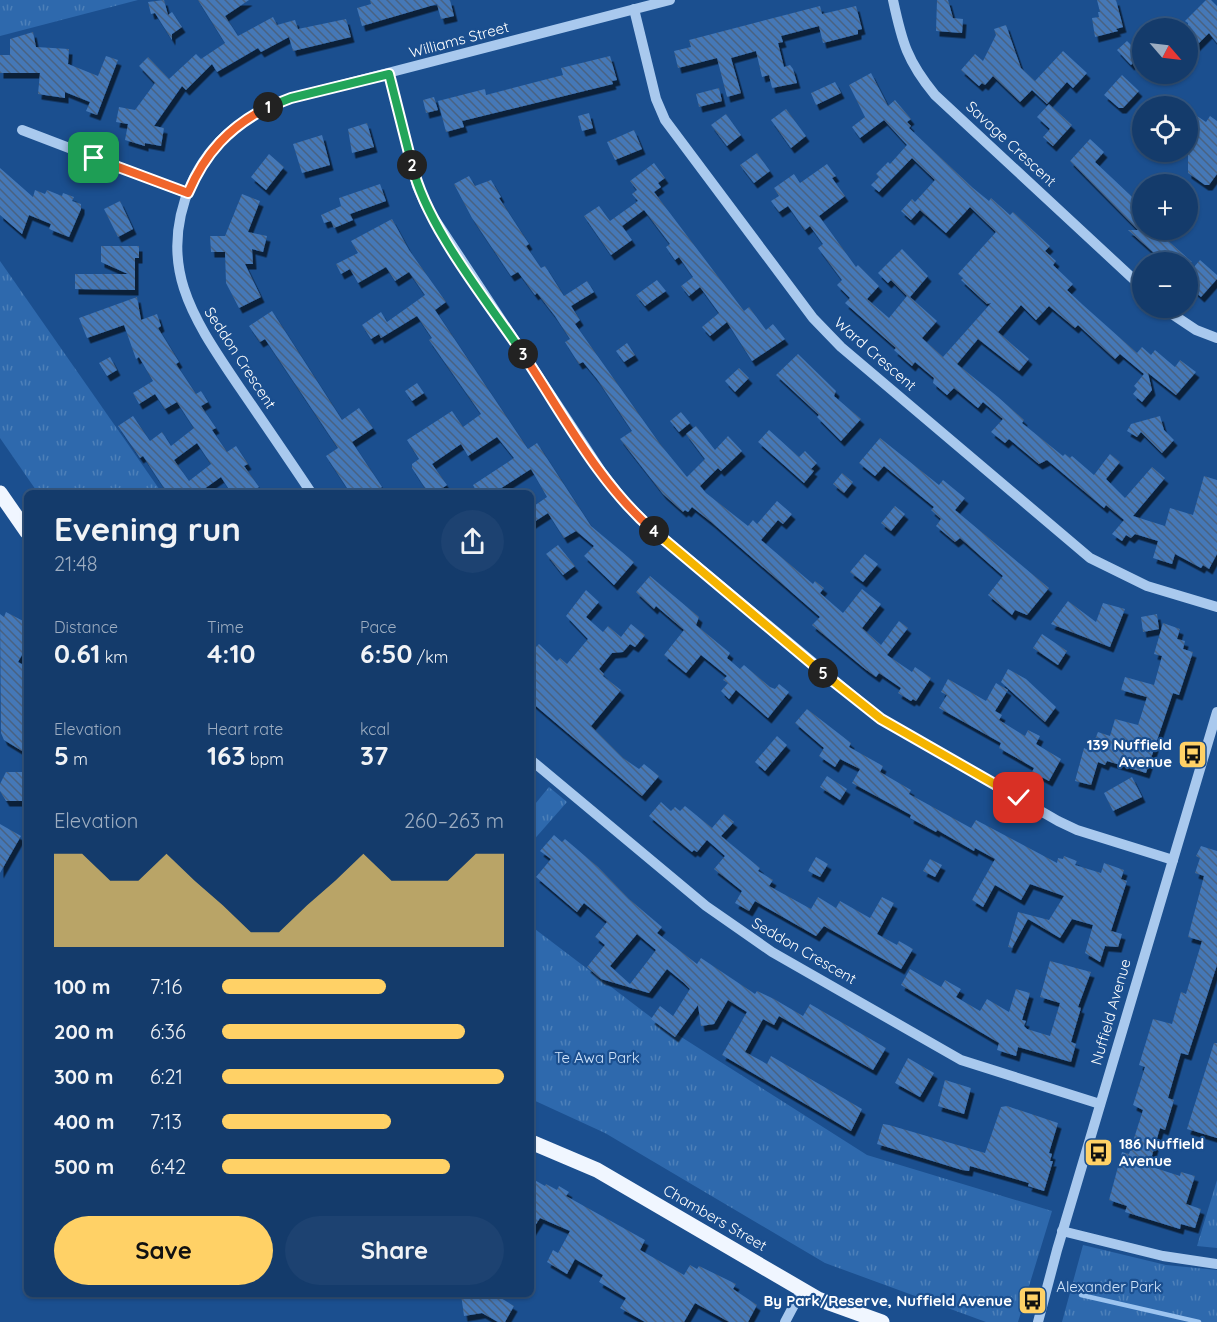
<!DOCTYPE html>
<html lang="en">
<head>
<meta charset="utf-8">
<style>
	body { margin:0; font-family:Quicksand,sans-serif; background:#1d4271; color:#f1f3f6; height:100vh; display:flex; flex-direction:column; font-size:22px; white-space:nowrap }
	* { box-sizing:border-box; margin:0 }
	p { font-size:20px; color:#9dadc1 }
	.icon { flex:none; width:33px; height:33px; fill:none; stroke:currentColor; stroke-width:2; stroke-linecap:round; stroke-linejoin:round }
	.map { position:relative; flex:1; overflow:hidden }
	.panel { position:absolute; left:24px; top:490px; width:510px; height:807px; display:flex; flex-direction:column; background:#143b6b; border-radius:9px; box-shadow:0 2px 4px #0004,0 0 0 2px #33557e }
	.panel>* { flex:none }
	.needle { width:39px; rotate:118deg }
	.controls { position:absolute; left:1132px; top:18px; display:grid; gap:12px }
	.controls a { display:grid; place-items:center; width:66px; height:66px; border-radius:50%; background:#143b6b; box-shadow:0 2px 4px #0004,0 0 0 2px #33557e; font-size:30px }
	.pin { position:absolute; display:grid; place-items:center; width:51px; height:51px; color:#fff; margin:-26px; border-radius:12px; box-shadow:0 3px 9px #0006 }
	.km { position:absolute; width:30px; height:30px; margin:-15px; border-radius:50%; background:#222; color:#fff; font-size:16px; line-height:30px; text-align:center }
	.round { display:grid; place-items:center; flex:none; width:63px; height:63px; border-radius:32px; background:#1d4271 }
	.overview { display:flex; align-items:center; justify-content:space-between; height:102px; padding:0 30px }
	h1 { font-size:33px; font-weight:800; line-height:45px }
	.figures { display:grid; grid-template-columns:repeat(3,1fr); gap:9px; height:102px; padding:6px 30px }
	.figures div { display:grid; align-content:center }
	.figures b { font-size:26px; font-weight:800 }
	.figures small { font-size:16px; font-weight:400 }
	.figures p { font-size:16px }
	.chart { height:168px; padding:12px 30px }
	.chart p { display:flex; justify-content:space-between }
	.chart svg { width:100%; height:108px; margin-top:6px; fill:#ffd166; opacity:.7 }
	.cta { display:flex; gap:12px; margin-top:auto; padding:12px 30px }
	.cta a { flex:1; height:69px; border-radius:36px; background:#ffd166; color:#111; font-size:24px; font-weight:800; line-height:69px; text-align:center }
	.cta a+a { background:#1d4271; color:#f1f3f6 }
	ul { padding:0 30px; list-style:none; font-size:20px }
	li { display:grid; grid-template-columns:96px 72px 1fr; align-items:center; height:45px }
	li i { height:15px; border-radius:8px; background:#ffd166 }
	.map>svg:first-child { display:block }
</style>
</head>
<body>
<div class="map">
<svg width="1217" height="1322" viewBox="0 0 1217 1322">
	<defs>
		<pattern id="park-tufts" width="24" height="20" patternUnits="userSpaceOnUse" patternTransform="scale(1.5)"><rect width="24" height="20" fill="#2e69ad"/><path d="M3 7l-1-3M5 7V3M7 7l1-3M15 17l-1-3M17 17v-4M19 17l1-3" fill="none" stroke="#4d80b9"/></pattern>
		<pattern id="building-back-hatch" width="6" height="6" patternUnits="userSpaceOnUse" patternTransform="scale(1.5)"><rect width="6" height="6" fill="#4478b7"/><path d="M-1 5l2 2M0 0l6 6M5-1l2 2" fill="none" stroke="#486282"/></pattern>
		<filter id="shadow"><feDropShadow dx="3.5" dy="5.5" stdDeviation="0" flood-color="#0009"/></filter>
	</defs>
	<rect width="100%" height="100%" fill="#1b4f8f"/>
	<!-- park -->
	<g fill="url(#park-tufts)">
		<polygon points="0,0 138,0 0,36"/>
		<polygon points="0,261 162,493 38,493 0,438"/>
		<polygon points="549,787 567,802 531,843 531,809"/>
		<polygon points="531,926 656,1021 867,1155 1052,1211 1018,1322 986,1322 825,1263 605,1133 531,1099"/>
		<polygon points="1217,1180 1217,1248 1197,1246"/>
		<polygon points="1083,1245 1166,1265 1217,1270 1217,1322 1062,1322"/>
	</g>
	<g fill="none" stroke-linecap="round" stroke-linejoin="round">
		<!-- stream -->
		<polyline stroke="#9cc4f0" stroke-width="4.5" points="1081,1295 1199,1322"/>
	</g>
	<!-- building -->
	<g fill="url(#building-back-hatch)" fill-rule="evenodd" filter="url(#shadow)">
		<polygon points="164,0 168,15 172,12 182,27 172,34 172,40 155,13 151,14 148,2"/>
		<polygon points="198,0 249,0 225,16 238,36 273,17 277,25 295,20 298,29 346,19 351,37 293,51 289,37 261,52 258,48 217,72 212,64 186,90 182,86 154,126 164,128 161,146 145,143 145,146 125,140 128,124 116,122 119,107 135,110 155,83 139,66 148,57 169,79 196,54 201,59 225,43"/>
		<polygon points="370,0 450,0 454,16 441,19 437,4 362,26 357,8 371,4"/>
		<polygon points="937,0 948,0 953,18 963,19 962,33 936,31"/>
		<polygon points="1097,0 1116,0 1123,27 1116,29 1118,31 1095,37 1092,18 1099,17 1098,12 1100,12"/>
		<polygon points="1206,0 1211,0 1217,6 1217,43 1209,33 1188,54 1188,23 1185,21"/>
		<polygon points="820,6 822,14 856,6 862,29 858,30 858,34 823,43 819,26 781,36 783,42 778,43 784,67 790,65 793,69 797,83 772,88 769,75 762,77 756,51 731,58 741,93 727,97 717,58 678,68 674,51 691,47 689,40"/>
		<polygon points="1006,25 1021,68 1035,81 1063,51 1087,73 1073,88 1067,82 1047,104 1032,90 1020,102 993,76 985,85 982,83 979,86 961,70 975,54 983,61 996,35 994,29"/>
		<polygon points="33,32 36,47 69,49 68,64 98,76 106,56 118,60 97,115 86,111 90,102 65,92 65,98 38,94 40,73 0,73 0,55 10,55 10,39"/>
		<polygon points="1127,41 1141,55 1131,65 1117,50"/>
		<polygon points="610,56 617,80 612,81 613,84 462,121 464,127 446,132 438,101 485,89 486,95 563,75 561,68"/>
		<polygon points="871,73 888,106 895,100 911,119 907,122 911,126 909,128 973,188 989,201 991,198 1010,215 1013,212 1050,246 1045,251 1056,261 1053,265 1073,284 1067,290 1083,305 1137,353 1142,347 1151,355 1155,350 1175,367 1180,360 1196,372 1176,395 1148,373 1152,390 1142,402 1133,394 1137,389 1134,386 1144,374 1120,354 1115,359 1078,325 1075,328 1049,306 1036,320 1021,305 998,332 1029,359 1019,371 978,339 957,364 998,397 1024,420 1022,423 1063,456 1065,454 1070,458 1072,456 1094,475 1110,454 1120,462 1106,479 1125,498 1152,467 1165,478 1133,516 1165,526 1170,508 1193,515 1204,476 1217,480 1217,554 1209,569 1203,565 1201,568 1175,554 1172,564 1153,558 1158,541 1135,534 1131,538 1126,535 1122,541 1112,534 1124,520 1106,505 1104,508 1047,460 1039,464 1009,439 1005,443 991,432 1003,419 983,402 978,408 954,388 947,395 933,383 934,378 915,362 912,366 894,350 896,348 845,303 850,298 837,285 842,280 818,248 823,244 810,226 805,230 788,206 779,212 771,201 779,196 774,188 794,174 800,183 827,164 836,176 832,178 845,196 819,216 856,267 858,265 879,286 867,299 889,318 907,296 891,280 888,283 878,273 902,249 928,276 910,297 937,321 922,338 943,357 991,303 987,304 961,280 963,278 958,274 996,232 970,207 946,233 920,210 911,220 901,211 912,199 915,202 935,180 912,158 879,192 871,185 879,177 876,174 888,162 890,164 907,145 884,120 860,138 852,127 865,117 849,85"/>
		<polygon points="1122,75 1139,91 1123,108 1119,108 1104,95"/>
		<polygon points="835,82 841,93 816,105 811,93"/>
		<polygon points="719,88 722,101 699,107 696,94"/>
		<polygon points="434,97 438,110 426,113 423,100"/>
		<polygon points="1049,104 1072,125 1053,146 1043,137 1050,129 1037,117"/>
		<polygon points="786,109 806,136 791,148 771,120"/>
		<polygon points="1188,110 1206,122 1210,116 1217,121 1217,174 1209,185 1205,185 1188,173"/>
		<polygon points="589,113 593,128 582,131 578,116"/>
		<polygon points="726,114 741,135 727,146 711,125"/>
		<polygon points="367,123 374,147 352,153 348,129"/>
		<polygon points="634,130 642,149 615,160 607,142"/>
		<polygon points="322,135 330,165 302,173 293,144"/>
		<polygon points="1090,139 1104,152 1095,162 1143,207 1143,230 1156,230 1192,262 1164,262 1128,230 1138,230 1070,161"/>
		<polygon points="757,153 770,171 754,183 740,165"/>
		<polygon points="269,154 284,167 266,190 251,177"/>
		<polygon points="654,163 665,178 658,183 661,187 654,192 744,311 749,307 766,330 773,324 785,339 752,361 727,322 710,336 702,327 719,313 700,287 689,296 681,286 693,277 679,257 675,260 666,247 670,244 644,210 622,226 632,240 611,255 584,216 599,206 610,221 638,201 632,194 637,190 630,181"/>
		<polygon points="0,168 33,197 35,190 45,194 47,190 62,196 63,193 74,197 72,201 81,204 81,209 69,237 49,229 51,224 29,215 22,234 0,215"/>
		<polygon points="469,176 475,186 491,180 501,197 499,198 529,244 526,246 541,268 545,266 564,296 587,281 594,292 571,306 580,320 575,324 660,444 687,477 705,459 686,434 696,426 715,450 728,436 742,451 721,471 718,468 700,486 706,493 748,526 753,520 757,524 777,501 792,514 783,524 778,520 761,540 813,584 815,581 824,588 820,593 843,613 862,589 881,604 862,628 881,645 899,621 908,628 887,655 912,672 915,667 931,678 916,701 913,699 911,701 898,693 901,688 879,673 876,677 865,669 812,625 820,617 711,522 692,507 688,512 685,510 683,512 663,494 620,439 632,431 597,379 583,362 579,364 565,342 570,339 555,316 537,293 535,295 518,272 511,276 472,218 454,184"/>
		<polygon points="380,184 386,201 350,214 353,220 334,228 331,221 324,223 321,215 341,206 339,198"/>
		<polygon points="242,194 260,201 248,232 267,236 263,252 252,249 253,264 245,264 261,297 239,308 226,283 225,252 211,252 210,236 225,236"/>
		<polygon points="120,201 133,229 118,237 104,209"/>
		<polygon points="392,219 409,250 446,302 435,310 528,449 537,443 591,526 634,562 614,585 584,556 594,546 576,531 564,538 548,513 531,524 531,508 547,497 531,469 492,494 478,494 473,485 514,458 497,437 468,456 461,444 432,464 447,485 434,494 429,494 412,468 412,464 419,459 407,440 452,411 463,427 481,414 429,340 432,338 417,316 381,338 379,334 371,339 362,325 381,312 387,322 425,295 409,272 395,281 386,267 358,283 350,269 341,274 336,264 358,253 351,241"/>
		<polygon points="101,246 139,246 139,258 135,258 135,290 75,289 75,274 128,274 101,262"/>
		<polygon points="1200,260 1217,275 1217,279 1201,297 1191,288 1196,282 1188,274"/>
		<polygon points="657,280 666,291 645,306 636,295"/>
		<path d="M 137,297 L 141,320 L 157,314 L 161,326 L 158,328 L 179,362 L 176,364 L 196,394 L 201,391 L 208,402 L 201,406 L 216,428 L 212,430 L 227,452 L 236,446 L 248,464 L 244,466 L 259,487 L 249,494 L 232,494 L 221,477 L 197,494 L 168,494 L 143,456 L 140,458 L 118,426 L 133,416 L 150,441 L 162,432 L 171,446 L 194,428 L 177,402 L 165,409 L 155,394 L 139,404 L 133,393 L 153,381 L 139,357 L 136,359 L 124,325 L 87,338 L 79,318 ZM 197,443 L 211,464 L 189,481 L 174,460 Z"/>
		<polygon points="272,311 342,420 359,408 373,428 352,442 382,487 372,494 351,494 326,456 338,448 265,339 260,342 249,326"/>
		<polygon points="627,343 635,355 624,362 616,351"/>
		<polygon points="798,354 836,391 834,396 861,419 841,441 817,417 819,415 776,375"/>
		<polygon points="110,357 117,370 107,376 99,363"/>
		<polygon points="739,368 749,378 735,392 725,381"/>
		<polygon points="417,383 424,393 412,401 405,391"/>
		<polygon points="681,412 690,423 679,432 670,421"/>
		<polygon points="1160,416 1164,430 1174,440 1162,453 1141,432 1137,437 1127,431 1131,424"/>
		<polygon points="769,430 799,457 805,451 817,463 811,469 814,471 804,483 758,442"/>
		<polygon points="880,438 939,485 943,480 965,498 955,510 1049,588 1027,615 1015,610 1012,615 988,595 1003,576 960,538 955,542 936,526 941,519 931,510 934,507 884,466 875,476 859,463"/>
		<polygon points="842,473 853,482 844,493 833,484"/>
		<polygon points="895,506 905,514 891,531 881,523"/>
		<polygon points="558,545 575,566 563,575 546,554"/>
		<polygon points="865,554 878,564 863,582 850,572"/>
		<polygon points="650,576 699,617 696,625 730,653 727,658 740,669 744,665 770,687 775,689 779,684 789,692 768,718 736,690 729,699 721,691 728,683 723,680 727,676 701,655 686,673 664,655 684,630 656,606 654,609 636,592"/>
		<polygon points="586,590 599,602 586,617 603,632 608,626 621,637 631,624 645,635 635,647 630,644 623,652 612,653 599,669 604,674 603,676 621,690 591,726 623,758 639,769 644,764 659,776 642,796 531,702 531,652 539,644 557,661 560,658 567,664 588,639 566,616"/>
		<polygon points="1068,601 1096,622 1103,603 1125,609 1110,647 1051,624"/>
		<polygon points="6,612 27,623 27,646 18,662 27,667 27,754 4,740 1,733 0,614 4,617"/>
		<polygon points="1157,614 1159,629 1143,632 1141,617"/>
		<polygon points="1163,623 1180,629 1177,639 1185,641 1183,649 1193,652 1179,695 1173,693 1146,773 1107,761 1105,765 1098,762 1091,785 1075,781 1084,748 1090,751 1098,732 1110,736 1115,719 1138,725 1147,697 1121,690 1125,677 1154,685 1162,656 1154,654"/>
		<polygon points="1042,634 1067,651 1058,665 1033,648"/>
		<polygon points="1008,669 1026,679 1056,707 1045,722 1001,682"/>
		<polygon points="948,679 986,701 996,683 1008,690 995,711 1002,715 999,720 1025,736 1028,730 1040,736 1036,744 1061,759 1049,781 1032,772 1034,768 999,748 1001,743 939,708 947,695 941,692"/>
		<polygon points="807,709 851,743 849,747 883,766 880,772 911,790 909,794 971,828 976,820 1057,863 1058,858 1063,859 1064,856 1077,861 1075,865 1101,873 1104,863 1124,870 1121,879 1127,881 1111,931 1122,934 1118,947 1105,946 1100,962 1085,953 1093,925 1072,919 1060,938 1028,919 1012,948 1008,947 1018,912 1049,920 1064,896 1030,884 1021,900 995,885 983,907 972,900 995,859 975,848 974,851 937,830 936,832 910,818 911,815 852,783 860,769 840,759 835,767 819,756 824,748 795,723"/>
		<polygon points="777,736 787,745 765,771 755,762"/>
		<polygon points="6,772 23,772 27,779 27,801 6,801 0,791 0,784"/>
		<polygon points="827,776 847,789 840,800 820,787"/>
		<polygon points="1132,777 1142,797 1113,811 1104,793"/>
		<polygon points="661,802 671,811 675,807 680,811 685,806 712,828 724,814 734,822 721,836 760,868 758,871 773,880 769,886 811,909 818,897 836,908 840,901 870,918 882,897 894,903 877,934 897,945 899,941 913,949 901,969 824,926 816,936 755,901 749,911 735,903 742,891 714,869 725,856 707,840 697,852 694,850 692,852 682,844 649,816"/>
		<polygon points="0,824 21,836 0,873"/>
		<path d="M 554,835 L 562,842 L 565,839 L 598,867 L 629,899 L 662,927 L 657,933 L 697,964 L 701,958 L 755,994 L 757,991 L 774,999 L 803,1016 L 810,1004 L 886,1048 L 873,1070 L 779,1016 L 774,1025 L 763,1019 L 745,1052 L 767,1064 L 771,1056 L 862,1109 L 851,1131 L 722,1055 L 747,1012 L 728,1000 L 714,1024 L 701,1026 L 698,1005 L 675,1037 L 651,1019 L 660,1006 L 673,1016 L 690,989 L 684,983 L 667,969 L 649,993 L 601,979 L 587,967 L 605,945 L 595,937 L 607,922 L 584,903 L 577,912 L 536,877 L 551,859 L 540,851 ZM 637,934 L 656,950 L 630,984 L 610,966 Z"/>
		<polygon points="1201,846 1217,851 1217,965 1188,1055 1181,1053 1168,1098 1174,1100 1165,1130 1160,1128 1149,1166 1180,1176 1181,1172 1195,1176 1186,1204 1201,1209 1195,1228 1181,1224 1180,1229 1125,1212 1127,1206 1109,1200 1122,1152 1129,1154 1143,1110 1133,1105 1145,1067 1139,1065 1153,1019 1172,1024 1181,992 1186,994 1202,941 1188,937 1204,876 1195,873 1200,858 1196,856"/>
		<polygon points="816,857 828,864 820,877 808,871"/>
		<polygon points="930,859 942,865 935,877 923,871"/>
		<polygon points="1050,961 1091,972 1078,1007 1081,1008 1071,1042 1076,1044 1071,1062 1018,1047 1016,1056 997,1050 999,1043 901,985 910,969 941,987 945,980 961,989 956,997 980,1011 987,999 1009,1012 1016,989 1030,993 1022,1020 1026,1021 1024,1026 1027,1029 1050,1036 1060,1003 1040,997"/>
		<polygon points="1214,1043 1217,1043 1217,1138 1187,1129"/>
		<polygon points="908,1058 934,1073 920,1097 895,1083"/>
		<polygon points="945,1080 971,1088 964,1114 938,1106"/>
		<polygon points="1007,1106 1058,1123 1049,1153 1052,1154 1050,1161 1053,1161 1044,1191 1028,1186 1029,1183 970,1166 969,1171 962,1170 877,1144 883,1124 889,1125 985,1153 1001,1107"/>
		<polygon points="531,1178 545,1186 546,1184 557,1190 559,1186 569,1192 566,1196 645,1240 640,1250 684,1275 690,1265 697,1269 699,1266 736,1284 733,1289 757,1305 748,1322 729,1322 695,1303 684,1322 645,1322 620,1308 626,1298 599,1282 603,1275 575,1259 567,1274 547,1262 553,1250 558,1253 570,1231 540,1218 531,1232"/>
		<polygon points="461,1294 494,1294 514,1306 505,1322 498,1322 482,1313 464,1316"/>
	</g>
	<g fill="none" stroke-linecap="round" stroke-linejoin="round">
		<!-- minor -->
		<g stroke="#a9c9ee" stroke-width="10">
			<path d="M 893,0 C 902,42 907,61 935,95 L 1143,288"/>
			<polyline points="634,9 656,99 665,120 813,318 841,347 1090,558 1147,586 1217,607"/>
			<polyline points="389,74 417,186 426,206 601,471 624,501 650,527 881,719 1058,821 1077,830 1173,860"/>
			<polyline points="22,130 187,193"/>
			<polyline points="1163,308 1196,330 1217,338"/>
			<path d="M 312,494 C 288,458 264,423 240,388 C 195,321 155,267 191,184 C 211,139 246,114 291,98 L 670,0"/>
			<polyline points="531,760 706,906 772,952 961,1060 1100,1104"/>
			<polyline points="1062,1231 1163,1256 1217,1264"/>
			<polyline points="785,1322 802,1290"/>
			<polyline points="1038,1322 1057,1250 1217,712"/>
		</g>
		<!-- major -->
		<g stroke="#f0f6ff" stroke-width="15">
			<polyline points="0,493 27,532"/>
			<polyline points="531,1142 597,1170 818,1299 882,1322"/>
		</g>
	</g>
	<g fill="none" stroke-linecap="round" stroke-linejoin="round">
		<defs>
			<path id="split-1" d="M 94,158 L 188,193 C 205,153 229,127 268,107"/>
			<polyline id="split-2" points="268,107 291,98 389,74 412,165"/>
			<path id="split-3" d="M 412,165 C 427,228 487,300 523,354"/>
			<path id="split-4" d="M 523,354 C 563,414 599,484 654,531"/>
			<polyline id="split-5" points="654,531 823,673"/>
			<polyline id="split-6" points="823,673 881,719 1019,798"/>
		</defs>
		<!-- split-1 casing -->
		<use href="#split-1" stroke="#fff" stroke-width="12"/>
		<!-- split-2 casing -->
		<use href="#split-2" stroke="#fff" stroke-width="12"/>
		<!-- split-3 casing -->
		<use href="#split-3" stroke="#fff" stroke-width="12"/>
		<!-- split-4 casing -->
		<use href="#split-4" stroke="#fff" stroke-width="12"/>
		<!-- split-5 casing -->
		<use href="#split-5" stroke="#fff" stroke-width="12"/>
		<!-- split-6 casing -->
		<use href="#split-6" stroke="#fff" stroke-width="12"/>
		<!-- split-1 -->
		<use href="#split-1" stroke="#f0652b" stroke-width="8"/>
		<!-- split-2 -->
		<use href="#split-2" stroke="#22a559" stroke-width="8"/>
		<!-- split-3 -->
		<use href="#split-3" stroke="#22a559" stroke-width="8"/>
		<!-- split-4 -->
		<use href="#split-4" stroke="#f0652b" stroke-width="8"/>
		<!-- split-5 -->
		<use href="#split-5" stroke="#f5b400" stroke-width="8"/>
		<!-- split-6 -->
		<use href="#split-6" stroke="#f5b400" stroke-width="8"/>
	</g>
	<!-- icons -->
	<defs>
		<symbol id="bus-square" viewBox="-11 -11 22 22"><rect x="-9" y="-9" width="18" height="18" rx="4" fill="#ffd166" stroke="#1b4f8f"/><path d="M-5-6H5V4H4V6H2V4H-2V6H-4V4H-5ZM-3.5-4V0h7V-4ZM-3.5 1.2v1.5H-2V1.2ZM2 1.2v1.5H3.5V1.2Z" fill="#111"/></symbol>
	</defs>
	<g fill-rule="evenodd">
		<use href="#bus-square" x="1176" y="738" width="33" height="33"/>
		<use href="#bus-square" x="1082" y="1136" width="33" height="33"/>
		<use href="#bus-square" x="1016" y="1284" width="33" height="33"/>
	</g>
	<g text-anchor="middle" stroke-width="4.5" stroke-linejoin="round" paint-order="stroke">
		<!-- street labels -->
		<g font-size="15" fill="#fff" stroke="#1b4f8f">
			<text transform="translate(459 40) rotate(-15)" y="5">Williams Street</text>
			<text transform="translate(1011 144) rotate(43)" y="5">Savage Crescent</text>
			<text transform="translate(875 354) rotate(41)" y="5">Ward Crescent</text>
			<text transform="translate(240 358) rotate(57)" y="5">Seddon Crescent</text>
			<text transform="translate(804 951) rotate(30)" y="5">Seddon Crescent</text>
			<text transform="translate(1111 1012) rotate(-74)" y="5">Nuffield Avenue</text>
			<text transform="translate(715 1218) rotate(30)" y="5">Chambers Street</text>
		</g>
		<!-- poi labels -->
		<g font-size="15" font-weight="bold" fill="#fff" stroke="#1b4f8f" text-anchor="end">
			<text x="1172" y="750">139 Nuffield<tspan x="1172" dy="17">Avenue</tspan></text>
			<text x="1119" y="1149" text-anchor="start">186 Nuffield<tspan x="1119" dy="17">Avenue</tspan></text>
			<text x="1012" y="1306">By Park/Reserve, Nuffield Avenue</text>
		</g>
		<!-- park labels -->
		<g font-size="15" fill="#cfe3fa" stroke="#1b4f8f">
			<text x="597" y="1063">Te Awa Park</text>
			<text x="1109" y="1292">Alexander Park</text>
		</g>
	</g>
</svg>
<div class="controls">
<a><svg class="needle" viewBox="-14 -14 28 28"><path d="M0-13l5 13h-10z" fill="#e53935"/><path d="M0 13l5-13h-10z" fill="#9dadc1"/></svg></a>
<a><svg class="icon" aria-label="locate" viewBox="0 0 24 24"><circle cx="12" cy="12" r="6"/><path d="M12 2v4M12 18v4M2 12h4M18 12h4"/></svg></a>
<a>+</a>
<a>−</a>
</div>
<div class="pin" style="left:94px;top:158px;background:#1e9e55"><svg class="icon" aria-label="arrive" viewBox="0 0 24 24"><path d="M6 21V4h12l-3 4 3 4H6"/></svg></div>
<div class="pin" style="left:1019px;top:798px;background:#d93025"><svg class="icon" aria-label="check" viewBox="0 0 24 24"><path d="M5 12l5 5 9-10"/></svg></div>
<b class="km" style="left:268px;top:107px">1</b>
<b class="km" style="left:412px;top:165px">2</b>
<b class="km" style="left:523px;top:354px">3</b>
<b class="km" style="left:654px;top:531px">4</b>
<b class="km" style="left:823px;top:673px">5</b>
<section class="panel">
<div class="overview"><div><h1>Evening run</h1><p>21:48</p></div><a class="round"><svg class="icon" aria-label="share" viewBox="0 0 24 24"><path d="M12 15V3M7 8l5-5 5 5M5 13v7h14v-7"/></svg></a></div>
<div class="figures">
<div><p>Distance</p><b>0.61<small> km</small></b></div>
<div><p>Time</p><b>4:10</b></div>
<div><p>Pace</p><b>6:50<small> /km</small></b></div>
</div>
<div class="figures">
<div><p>Elevation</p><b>5<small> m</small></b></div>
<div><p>Heart rate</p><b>163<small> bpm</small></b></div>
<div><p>kcal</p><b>37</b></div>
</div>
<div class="chart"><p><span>Elevation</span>260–263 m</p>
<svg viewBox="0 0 160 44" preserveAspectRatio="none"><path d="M0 44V6L10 6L20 17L30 17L40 6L50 17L60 27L70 38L80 38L90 27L100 17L110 6L120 17L130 17L140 17L150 6L160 6V44z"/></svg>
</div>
<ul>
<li><b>100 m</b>7:16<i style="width:58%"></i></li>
<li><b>200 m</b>6:36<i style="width:86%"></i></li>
<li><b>300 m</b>6:21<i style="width:100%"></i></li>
<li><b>400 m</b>7:13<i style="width:60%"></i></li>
<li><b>500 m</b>6:42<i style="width:81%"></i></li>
</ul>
<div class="cta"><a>Save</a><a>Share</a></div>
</section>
</div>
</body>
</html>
